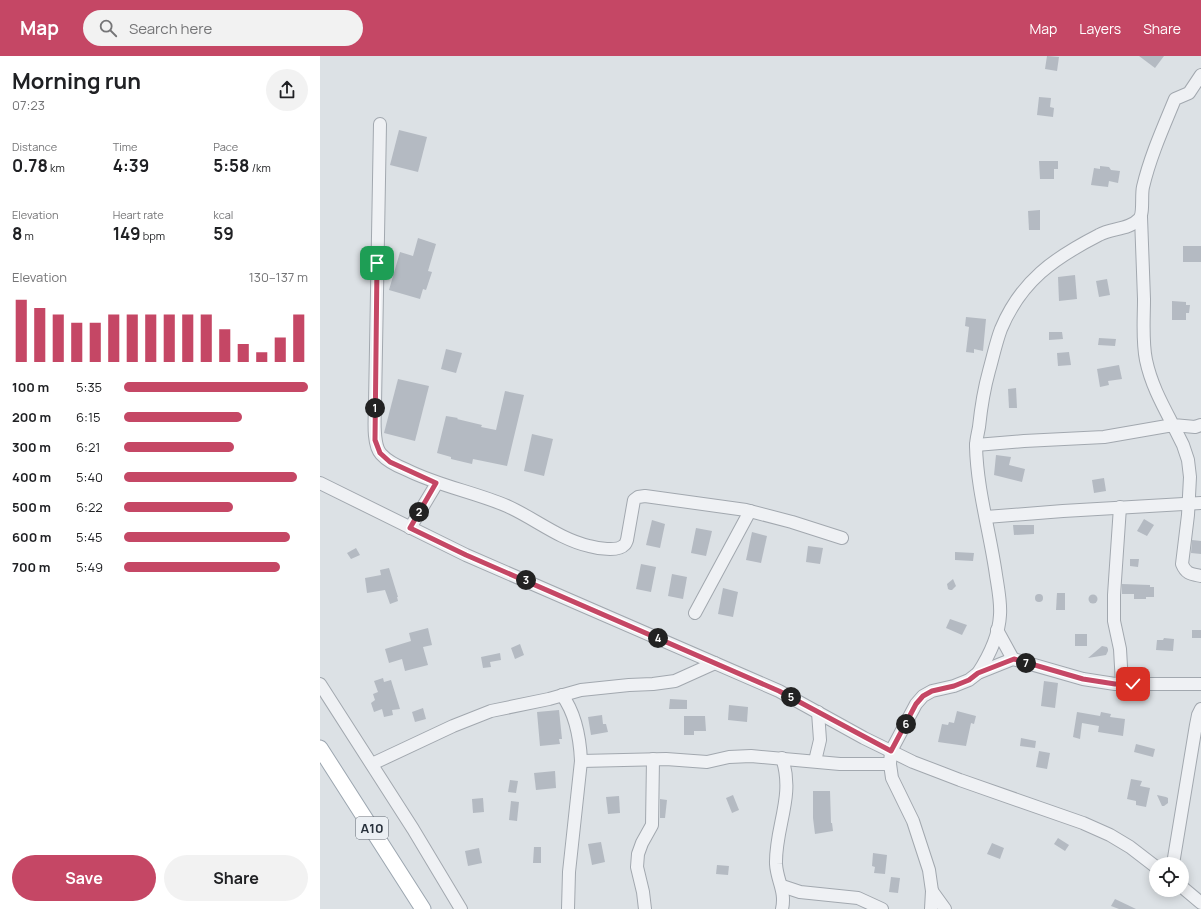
<!DOCTYPE html>
<html lang="en">
<head>
<meta charset="utf-8">
<style>
	body { margin:0; font-family:Manrope,sans-serif; background:#f2f2f2; color:#202124; height:100vh; display:flex; flex-direction:column; font-size:15px; white-space:nowrap }
	* { box-sizing:border-box; margin:0 }
	p { font-size:13px; color:#757577 }
	.icon { flex:none; width:22px; height:22px; fill:none; stroke:currentColor; stroke-width:2; stroke-linecap:round; stroke-linejoin:round }
	.map { position:relative; flex:1; overflow:hidden }
	.details { display:flex; flex-direction:column; background:#fff; width:320px }
	.details>* { flex:none }
	.fabs { position:absolute; left:829px; top:801px; display:grid; gap:8px }
	.fabs a { display:grid; place-items:center; width:40px; height:40px; border-radius:50%; background:#fff; box-shadow:0 2px 10px #0003; font-size:20px }
	.pin { position:absolute; display:grid; place-items:center; width:34px; height:34px; color:#fff; margin:-17px; border-radius:8px; box-shadow:0 2px 6px #0006 }
	.km { position:absolute; width:20px; height:20px; margin:-10px; border-radius:50%; background:#222; color:#fff; font-size:11px; line-height:20px; text-align:center }
	.round { display:grid; place-items:center; flex:none; width:42px; height:42px; border-radius:21px; background:#f2f2f2 }
	.summary { display:flex; align-items:center; justify-content:space-between; height:68px; padding:0 12px }
	h1 { font-size:22px; font-weight:700; line-height:30px }
	.metrics { display:grid; grid-template-columns:repeat(3,1fr); gap:6px; height:68px; padding:4px 12px }
	.metrics div { display:grid; align-content:center }
	.metrics b { font-size:17px; font-weight:700 }
	.metrics small { font-size:11px; font-weight:400 }
	.metrics p { font-size:11px }
	.chart { height:112px; padding:8px 12px }
	.chart p { display:flex; justify-content:space-between }
	.chart svg { width:100%; height:72px; margin-top:4px; stroke:#c54765; stroke-width:6 }
	.button { display:flex; gap:8px; margin-top:auto; padding:8px 12px }
	.button a { flex:1; height:46px; border-radius:24px; background:#c54765; color:#fff; font-size:16px; font-weight:700; line-height:46px; text-align:center }
	.button a+a { background:#f2f2f2; color:#202124 }
	ul { padding:0 12px; list-style:none; font-size:13px }
	li { display:grid; grid-template-columns:64px 48px 1fr; align-items:center; height:30px }
	li i { height:10px; border-radius:5px; background:#c54765 }
	header { display:flex; align-items:center; gap:24px; box-sizing:border-box; height:56px; padding:0 20px; background:#c54765; color:#fff }
	header strong { font-size:19px }
	nav { display:flex; gap:22px; margin-inline-start:auto; font-size:14px }
	.search { width:280px; height:36px; background:#f2f2f2; display:flex; align-items:center; gap:10px; box-sizing:border-box; padding:0 14px; border-radius:22px; color:#757577; font-size:15px }
	main { display:flex; flex:1; min-height:0 }
	.map>svg:first-child { display:block }
</style>
</head>
<body>
<header>
<strong>Map</strong>
<div class="search"><svg class="icon" aria-label="search" viewBox="0 0 24 24"><circle cx="10" cy="10" r="6"/><path d="M15 15l6 6"/></svg>Search here</div>
<nav><a>Map</a><a>Layers</a><a>Share</a></nav>
</header>
<main>
<section class="details">
<div class="summary"><div><h1>Morning run</h1><p>07:23</p></div><a class="round"><svg class="icon" aria-label="share" viewBox="0 0 24 24"><path d="M12 15V3M7 8l5-5 5 5M5 13v7h14v-7"/></svg></a></div>
<div class="metrics">
<div><p>Distance</p><b>0.78<small> km</small></b></div>
<div><p>Time</p><b>4:39</b></div>
<div><p>Pace</p><b>5:58<small> /km</small></b></div>
</div>
<div class="metrics">
<div><p>Elevation</p><b>8<small> m</small></b></div>
<div><p>Heart rate</p><b>149<small> bpm</small></b></div>
<div><p>kcal</p><b>59</b></div>
</div>
<div class="chart"><p><span>Elevation</span>130–137 m</p>
<svg viewBox="0 0 160 44" preserveAspectRatio="none"><path d="M5 44V6M15 44V11M25 44V15M35 44V20M45 44V20M55 44V15M65 44V15M75 44V15M85 44V15M95 44V15M105 44V15M115 44V24M125 44V33M135 44V38M145 44V29M155 44V15"/></svg>
</div>
<ul>
<li><b>100 m</b>5:35<i style="width:100%"></i></li>
<li><b>200 m</b>6:15<i style="width:64%"></i></li>
<li><b>300 m</b>6:21<i style="width:60%"></i></li>
<li><b>400 m</b>5:40<i style="width:94%"></i></li>
<li><b>500 m</b>6:22<i style="width:59%"></i></li>
<li><b>600 m</b>5:45<i style="width:90%"></i></li>
<li><b>700 m</b>5:49<i style="width:85%"></i></li>
</ul>
<div class="button"><a>Save</a><a>Share</a></div>
</section>
<div class="map">
<svg width="881" height="853" viewBox="0 0 881 853">
	<rect width="100%" height="100%" fill="#dce1e5"/>
	<!-- building -->
	<g fill="#b4bac2">
		<polygon points="727,0 739,1 737,15 725,13"/>
		<polygon points="819,0 844,0 835,12"/>
		<polygon points="719,41 731,42 730,51 734,52 733,61 717,59"/>
		<polygon points="79,74 107,81 98,116 70,109"/>
		<polygon points="719,105 738,105 738,113 734,113 734,123 720,123"/>
		<polygon points="780,110 789,111 791,114 800,115 798,127 789,125 788,131 771,129 774,112 780,113"/>
		<polygon points="720,154 720,174 709,174 708,155"/>
		<polygon points="98,182 116,188 108,215 112,216 106,234 103,233 100,243 69,234 80,196 93,200"/>
		<rect x="863" y="190" width="18" height="16"/>
		<polygon points="755,219 757,243 739,245 738,221"/>
		<polygon points="787,223 790,239 779,241 776,225"/>
		<polygon points="852,245 866,246 866,249 870,249 869,257 866,257 866,264 852,264"/>
		<polygon points="646,261 666,263 663,295 654,293 654,297 646,296 649,271 645,270"/>
		<polygon points="729,276 742,276 743,283 729,284"/>
		<polygon points="779,282 796,283 795,290 778,289"/>
		<polygon points="126,293 142,297 136,317 121,313"/>
		<polygon points="749,296 751,309 738,310 737,297"/>
		<polygon points="799,309 802,323 788,325 789,329 780,331 777,313"/>
		<polygon points="78,323 109,330 95,385 64,377"/>
		<polygon points="696,332 697,352 689,352 688,333"/>
		<polygon points="185,335 204,339 187,410 153,403 152,408 131,403 131,401 117,397 126,360 138,362 137,363 162,369 161,371 176,374"/>
		<polygon points="212,378 233,383 224,420 204,415"/>
		<polygon points="676,399 691,401 689,409 705,413 702,426 674,419"/>
		<polygon points="784,422 786,435 774,437 772,424"/>
		<polygon points="824,463 834,469 827,480 817,475"/>
		<polygon points="332,464 345,468 340,492 326,489"/>
		<polygon points="693,469 714,469 714,478 694,479"/>
		<polygon points="376,472 392,475 386,500 371,497"/>
		<polygon points="432,476 447,480 441,507 426,504"/>
		<polygon points="872,484 881,485 881,498 871,497"/>
		<polygon points="488,490 503,492 500,508 486,506"/>
		<polygon points="36,492 40,499 31,503 27,497"/>
		<polygon points="635,496 654,497 653,505 635,504"/>
		<polygon points="810,503 819,503 818,511 810,510"/>
		<polygon points="321,508 336,511 331,536 316,533"/>
		<polygon points="69,512 78,541 77,541 78,545 70,548 65,534 47,537 45,522 61,519 60,514"/>
		<polygon points="352,518 367,521 363,543 348,540"/>
		<polygon points="633,523 636,530 632,534 630,534 628,533 627,528"/>
		<polygon points="802,528 830,529 830,531 834,531 834,541 826,541 826,543 814,543 814,538 802,538"/>
		<polygon points="403,532 418,536 413,561 398,558"/>
		<polygon points="737,537 745,537 745,554 736,554"/>
		<circle cx="719" cy="542" r="4"/>
		<circle cx="773" cy="543" r="4.5"/>
		<polygon points="630,563 647,569 642,579 626,572"/>
		<polygon points="108,572 112,589 103,591 108,609 85,615 82,603 69,607 65,593 91,585 89,577"/>
		<rect x="872" y="574" width="9" height="8"/>
		<rect x="755" y="578" width="12" height="12"/>
		<polygon points="844,582 854,583 853,595 836,594 837,584 843,584"/>
		<polygon points="200,588 204,599 195,603 191,592"/>
		<polygon points="782,590 787,591 788,593 788,595 786,599 768,602"/>
		<polygon points="180,597 181,604 170,606 171,611 163,612 161,601"/>
		<polygon points="63,622 64,626 71,624 80,653 72,654 73,659 64,661 62,653 54,656 51,647 55,644 53,638 58,636 54,625"/>
		<polygon points="724,625 738,627 735,652 721,650"/>
		<polygon points="350,643 367,644 367,653 349,653"/>
		<polygon points="409,649 428,651 427,666 408,664"/>
		<polygon points="103,652 106,663 95,666 92,656"/>
		<polygon points="239,654 242,683 239,683 240,688 220,690 217,656"/>
		<polygon points="637,655 656,660 654,668 651,667 646,690 618,686 622,668 628,669 629,666 634,667"/>
		<polygon points="757,656 780,660 781,656 791,658 790,661 805,663 803,680 778,676 779,670 762,667 760,683 753,681"/>
		<polygon points="282,659 283,668 286,668 288,676 271,679 268,661"/>
		<polygon points="364,660 385,660 386,675 374,675 374,679 364,679"/>
		<polygon points="701,682 716,685 715,692 700,690"/>
		<polygon points="816,688 835,693 833,701 814,696"/>
		<polygon points="719,695 730,697 727,713 716,711"/>
		<polygon points="235,715 236,732 216,734 214,717"/>
		<polygon points="811,723 822,725 820,730 830,732 826,751 816,749 816,745 807,743"/>
		<polygon points="190,724 198,725 196,737 188,736"/>
		<polygon points="493,735 510,735 511,767 512,767 513,775 495,778 493,762"/>
		<polygon points="413,739 419,754 412,757 406,742"/>
		<polygon points="837,739 846,741 848,742 848,747 844,750 842,750"/>
		<polygon points="299,740 300,757 288,758 286,741"/>
		<polygon points="163,742 164,756 153,757 152,743"/>
		<polygon points="340,743 347,744 345,762 340,762"/>
		<polygon points="191,745 199,746 197,765 189,764"/>
		<polygon points="738,782 749,789 745,795 734,788"/>
		<polygon points="281,786 285,806 272,809 268,788"/>
		<polygon points="672,787 684,792 680,803 667,798"/>
		<polygon points="214,791 221,791 221,807 213,807"/>
		<polygon points="159,792 162,807 148,810 145,795"/>
		<polygon points="553,797 567,799 565,818 554,817 555,811 552,810"/>
		<polygon points="397,809 409,810 408,819 396,818"/>
		<polygon points="571,821 580,822 578,837 569,836"/>
		<polygon points="795,843 816,853 799,853 791,850"/>
	</g>
	<g fill="none" stroke-linecap="round" stroke-linejoin="round">
		<defs>
			<g id="minor">
				<path d="M 60,68 L 55,348 C 55,361 52,388 61,398 C 68,406 77,410 87,414 C 119,430 154,436 187,450 C 214,462 239,483 269,490 C 276,492 298,496 304,489 C 306,488 306,486 307,484 L 314,444 L 318,441 L 325,440 L 426,454 L 472,466 L 522,482"/>
				<path d="M 821,161 C 822,189 823,216 824,243 C 824,263 822,285 826,304 C 831,328 842,348 853,369 L 875,371 L 881,369"/>
				<path d="M 656,389 L 704,385 L 784,381 L 853,369 L 863,389 L 868,404 L 870,421 L 868,459 L 862,508 C 866,518 871,518 881,520"/>
				<polyline points="0,427 146,499 459,635 544,682 593,706 640,724 763,767 790,779 810,791 836,811"/>
				<polyline points="800,451 794,539 794,565 800,593 802,628"/>
				<polyline points="666,461 743,455 881,447"/>
				<polyline points="90,472 117,427"/>
				<polyline points="375,557 430,455"/>
				<polyline points="677,574 693,603"/>
				<path d="M 658,617 C 669,600 679,579 680,559 C 681,546 678,532 676,519 C 670,476 657,434 656,390 C 656,384 658,377 659,371 C 661,352 664,333 669,315 C 673,301 676,286 681,273 C 701,225 734,202 779,179 C 791,172 809,174 819,163 C 824,158 821,139 823,131 C 830,101 843,72 855,43 L 869,37 L 881,19"/>
				<polyline points="0,628 93,773 141,853"/>
				<path d="M 242,639 C 256,658 260,682 261,705 L 249,816 L 248,853"/>
				<path d="M 462,702 C 475,740 455,771 456,808 C 457,825 466,835 462,853"/>
				<polyline points="261,705 346,703 387,706 409,701 431,700 520,708 570,708"/>
				<polyline points="495,705 500,684 498,656"/>
				<polyline points="52,708 133,670 171,655 229,643 261,634 309,629 333,628 355,625 395,607"/>
				<polyline points="853,808 876,669 878,659 881,653"/>
				<polyline points="462,830 480,836 538,842 562,853"/>
				<polyline points="862,831 881,847"/>
				<polyline points="612,835 625,853"/>
				<polyline points="325,853 323,836 317,811 318,798 322,787 332,769 333,703"/>
				<polyline points="611,853 612,835 609,814 593,765 572,722 570,708 571,695 596,648 603,640 612,635 634,630 649,624 658,617 693,603 763,623 795,628 881,628"/>
			</g>
			<polyline id="major" points="0,692 103,853"/>
		</defs>
		<!-- minor casing -->
		<use href="#minor" stroke="#a2a8af" stroke-width="14"/>
		<!-- major casing -->
		<use href="#major" stroke="#9ca6b0" stroke-width="17"/>
		<!-- minor -->
		<use href="#minor" stroke="#eff1f4" stroke-width="12"/>
		<!-- major -->
		<use href="#major" stroke="#fff" stroke-width="15"/>
	</g>
	<g fill="none" stroke-linecap="round" stroke-linejoin="round">
		<defs>
			<polyline id="route" points="57,207 55,384 60,397 70,406 116,427 90,472 146,499 459,635 571,695 596,648 603,640 612,635 634,630 649,624 658,617 694,603 763,623 795,628 813,628"/>
		</defs>
		<!-- route casing -->
		<use href="#route" stroke="#fff" stroke-width="8"/>
		<!-- route -->
		<use href="#route" stroke="#c54765" stroke-width="5"/>
	</g>
	<g text-anchor="middle" stroke-width="3.5" stroke-linejoin="round" paint-order="stroke">
		<!-- shield labels -->
		<rect fill="#ebeff3" stroke="#626972" stroke-width="1" x="36" y="761" width="32" height="22" rx="3"/>
		<g font-size="13" font-weight="bold" fill="#27303b">
			<text x="52" y="777">A10</text>
		</g>
	</g>
</svg>
<div class="fabs">
<a><svg class="icon" aria-label="locate" viewBox="0 0 24 24"><circle cx="12" cy="12" r="6"/><path d="M12 2v4M12 18v4M2 12h4M18 12h4"/></svg></a>
</div>
<div class="pin" style="left:57px;top:207px;background:#1e9e55"><svg class="icon" aria-label="arrive" viewBox="0 0 24 24"><path d="M6 21V4h12l-3 4 3 4H6"/></svg></div>
<div class="pin" style="left:813px;top:628px;background:#d93025"><svg class="icon" aria-label="check" viewBox="0 0 24 24"><path d="M5 12l5 5 9-10"/></svg></div>
<b class="km" style="left:55px;top:352px">1</b>
<b class="km" style="left:99px;top:456px">2</b>
<b class="km" style="left:206px;top:524px">3</b>
<b class="km" style="left:338px;top:582px">4</b>
<b class="km" style="left:471px;top:641px">5</b>
<b class="km" style="left:586px;top:668px">6</b>
<b class="km" style="left:706px;top:607px">7</b>
</div>
</main>
</body>
</html>
